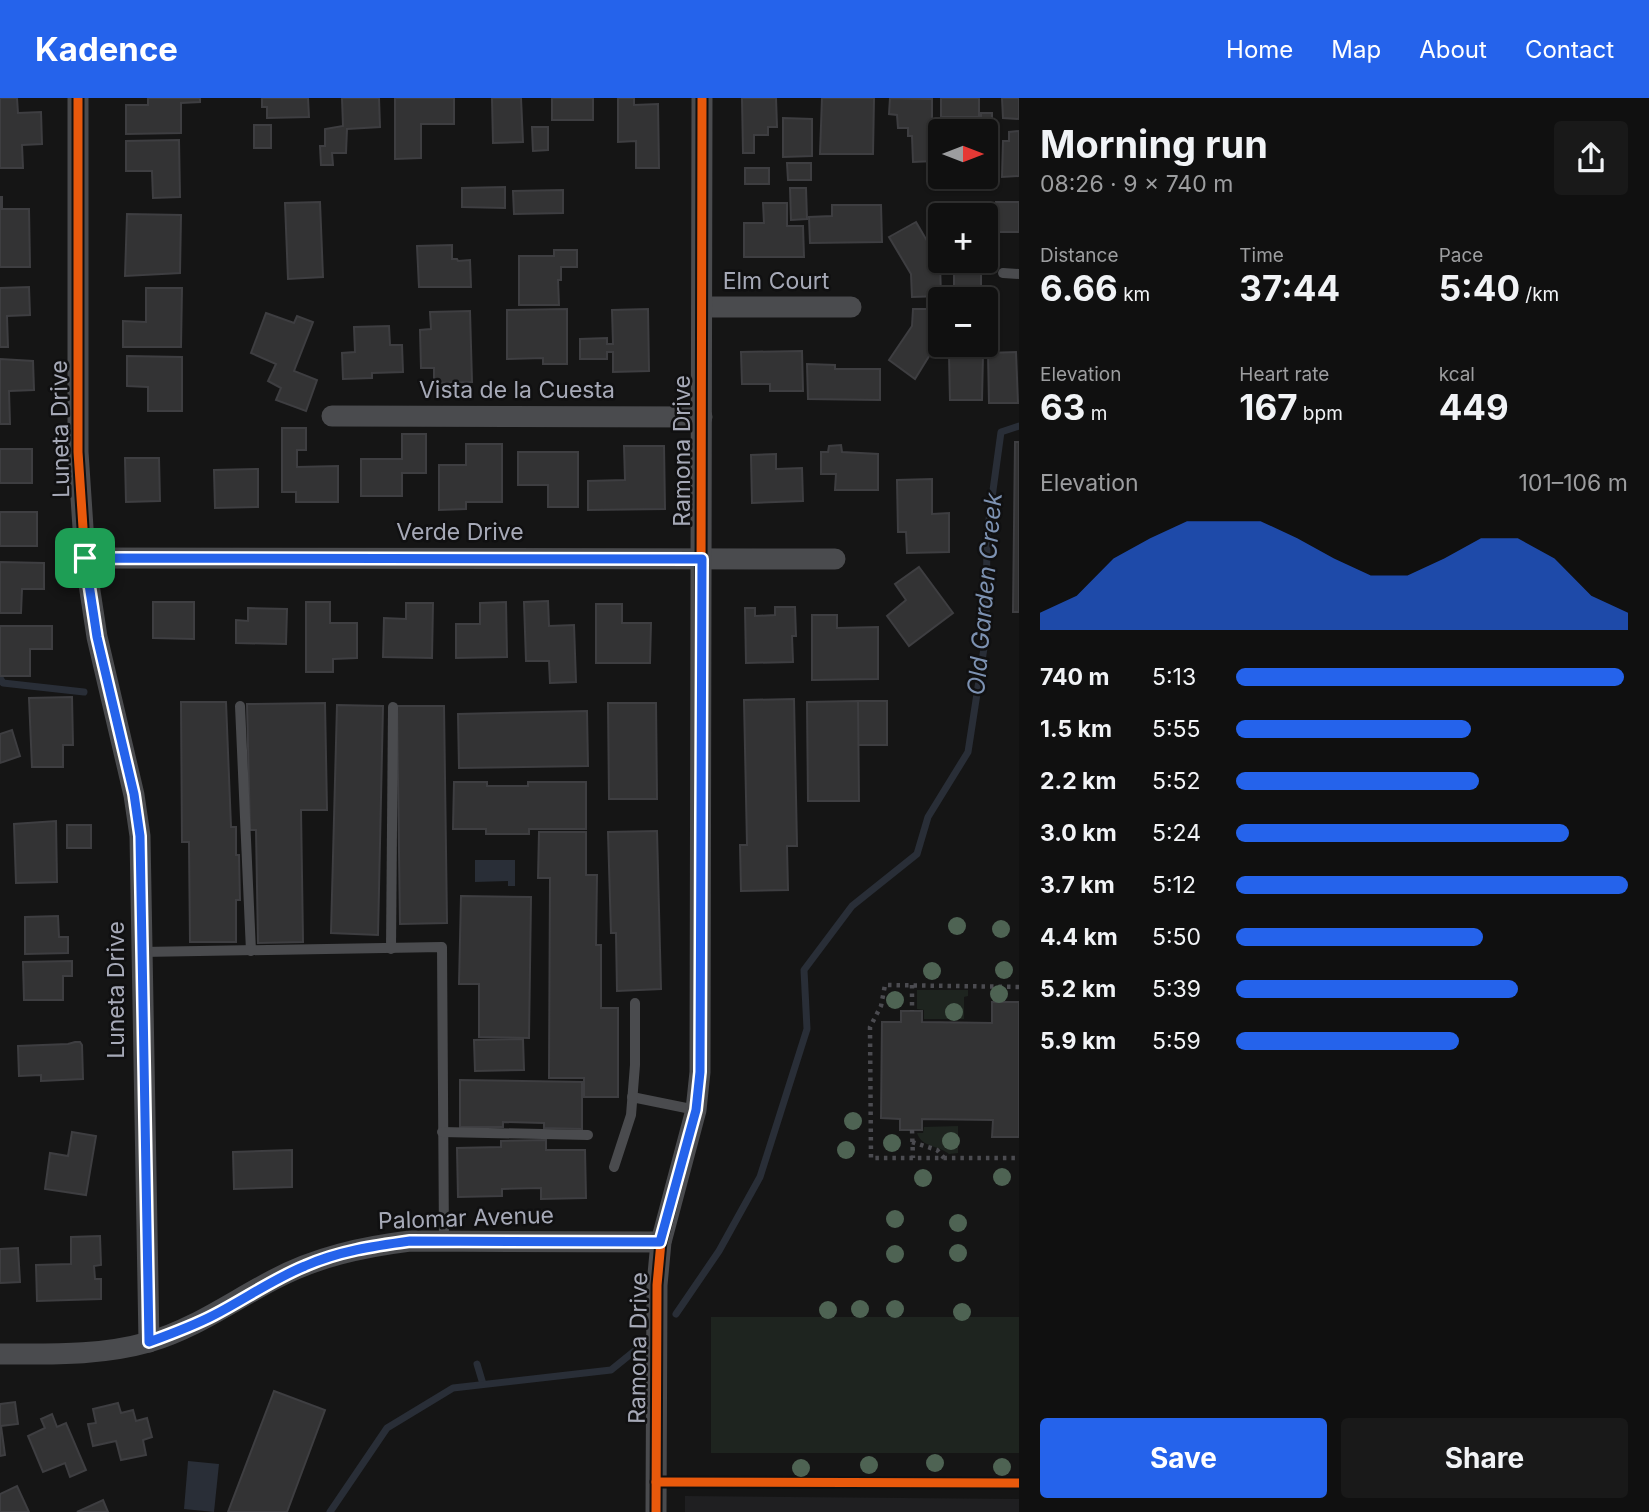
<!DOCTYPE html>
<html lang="en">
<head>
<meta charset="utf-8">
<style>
	body { margin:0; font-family:Inter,sans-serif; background:#191919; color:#f1f3f6; height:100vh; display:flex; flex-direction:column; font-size:26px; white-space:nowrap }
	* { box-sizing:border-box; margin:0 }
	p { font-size:23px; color:#9c9d9f }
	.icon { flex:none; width:38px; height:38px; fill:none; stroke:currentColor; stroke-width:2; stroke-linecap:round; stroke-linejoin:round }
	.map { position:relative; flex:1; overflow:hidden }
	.drawer { display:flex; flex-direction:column; background:#101010; width:630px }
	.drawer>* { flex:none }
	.needle { width:46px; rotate:90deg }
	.controls { position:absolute; left:928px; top:21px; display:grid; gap:14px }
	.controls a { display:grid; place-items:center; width:70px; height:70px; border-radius:7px; background:#101010; box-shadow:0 2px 5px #0004,0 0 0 2px #303030; font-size:35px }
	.pin { position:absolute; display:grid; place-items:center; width:60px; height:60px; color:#fff; margin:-30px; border-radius:14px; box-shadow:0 4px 10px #0006 }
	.round { display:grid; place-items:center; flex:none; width:74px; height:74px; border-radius:7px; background:#191919 }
	.summary { display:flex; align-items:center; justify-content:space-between; height:119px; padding:0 21px }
	h1 { font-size:38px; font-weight:700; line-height:52px }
	.stats { display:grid; grid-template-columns:repeat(3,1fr); gap:10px; height:119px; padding:7px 21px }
	.stats div { display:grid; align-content:center }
	.stats b { font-size:35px; font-weight:700 }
	.stats small { font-size:19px; font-weight:400 }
	.stats p { font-size:19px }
	.chart { height:196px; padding:14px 21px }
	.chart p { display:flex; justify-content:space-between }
	.chart svg { width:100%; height:126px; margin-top:7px; fill:#2563eb; opacity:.7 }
	.primary-button { display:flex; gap:14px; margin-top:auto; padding:14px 21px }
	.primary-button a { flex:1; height:80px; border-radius:7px; background:#2563eb; color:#fff; font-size:28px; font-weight:700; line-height:80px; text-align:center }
	.primary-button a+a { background:#191919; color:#f1f3f6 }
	ul { padding:0 21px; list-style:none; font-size:23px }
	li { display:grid; grid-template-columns:112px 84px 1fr; align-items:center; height:52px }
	li i { height:18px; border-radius:9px; background:#2563eb }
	header { display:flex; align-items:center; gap:42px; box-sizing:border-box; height:98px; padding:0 35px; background:#2563eb; color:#fff }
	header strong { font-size:33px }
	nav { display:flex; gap:38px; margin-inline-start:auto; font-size:24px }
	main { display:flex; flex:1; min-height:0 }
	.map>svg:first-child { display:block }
</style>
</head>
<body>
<header>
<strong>Kadence</strong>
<nav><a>Home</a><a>Map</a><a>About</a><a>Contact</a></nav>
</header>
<main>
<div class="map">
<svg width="1019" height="1414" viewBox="0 0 1019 1414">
	<rect width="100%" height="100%" fill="#151515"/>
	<!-- built -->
	<polygon fill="#1f1f21" points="685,1398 1019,1401 1019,1414 685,1414"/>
	<!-- green -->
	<g fill="#1e241f">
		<polygon points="917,892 968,892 968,898 964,899 964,921 924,921 924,912 917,911"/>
		<path d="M 958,1028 L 958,1055 L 949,1056 C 938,1047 922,1050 917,1035 L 923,1035 L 924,1029 Z"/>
		<rect x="711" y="1219" width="308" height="136"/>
	</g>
	<!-- water -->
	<g fill="#292e37">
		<polygon points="475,762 515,762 515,788 508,788 508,783 475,784"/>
		<polygon points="188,1363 219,1366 214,1414 184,1411"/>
	</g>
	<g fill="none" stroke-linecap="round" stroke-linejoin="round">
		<!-- stream -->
		<g stroke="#292e37" stroke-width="7">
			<polyline points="0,580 3,585 84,594"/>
			<polyline points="676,1216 719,1153 760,1079 807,931 804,872 852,808 917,756 928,719 968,654 986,537 987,436 1001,334 1019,328"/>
			<polyline points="477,1266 483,1286"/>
			<polyline points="330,1414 387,1330 453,1290 611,1272 637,1251"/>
		</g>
	</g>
	<!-- building -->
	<g fill="#333334" stroke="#3e3e41" stroke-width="2">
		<polygon points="0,0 17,0 18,15 41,14 42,46 22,47 23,70 0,70"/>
		<polygon points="148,0 200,0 200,4 181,5 181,35 126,36 126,7 148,7"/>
		<polygon points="262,0 308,0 309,19 267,20 267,9 262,9"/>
		<polygon points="342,0 379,0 380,29 347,31 346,55 332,55 333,67 321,67 320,48 325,48 325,31 343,28"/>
		<polygon points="395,0 454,0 454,26 421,26 421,60 395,61"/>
		<polygon points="492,0 521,0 523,44 493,45"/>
		<rect x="552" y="0" width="41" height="22"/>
		<polygon points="618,0 634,0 634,7 658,6 659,70 636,70 636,43 618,44"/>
		<polygon points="742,0 776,0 777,29 768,29 768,37 754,37 754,55 743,55"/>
		<polygon points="822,0 874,0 873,56 820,56"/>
		<polygon points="890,0 932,1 932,30 928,31 928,35 934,35 934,63 913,64 912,38 908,38 908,30 898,30 897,17 889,16"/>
		<rect x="941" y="0" width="38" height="19"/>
		<polygon points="1002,0 1019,0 1019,21 1003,20"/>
		<polygon points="981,15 992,15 992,37 981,33"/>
		<polygon points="783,20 812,21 812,58 783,59"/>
		<rect x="254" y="27" width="17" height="23"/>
		<polygon points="532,29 548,29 548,52 533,53"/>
		<polygon points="1019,33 1019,78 1002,79 1003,43 1009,43 1009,34"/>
		<polygon points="179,42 180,99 153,100 152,73 126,73 126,43"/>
		<polygon points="787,65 811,65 811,82 788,82"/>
		<rect x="745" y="70" width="24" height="16"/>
		<polygon points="505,89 505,110 462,109 462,90"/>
		<polygon points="790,90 806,90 807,121 791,122"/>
		<polygon points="563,92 563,115 514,116 513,93"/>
		<polygon points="0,99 2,99 2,111 29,111 30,169 0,169"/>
		<polygon points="320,104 323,179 288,181 285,105"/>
		<polygon points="996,104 1019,104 1019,134 997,134"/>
		<polygon points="763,105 787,105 787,128 803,128 804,159 744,159 744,125 764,125"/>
		<polygon points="832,107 881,107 882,144 810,145 809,119 832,118"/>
		<polygon points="127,116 181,117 180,175 125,178"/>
		<polygon points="916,124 940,165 941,198 912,199 911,176 889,139"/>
		<polygon points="452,147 452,161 457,161 458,163 470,162 471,189 419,189 417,148"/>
		<polygon points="554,152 577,152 577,169 561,169 561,182 558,182 559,207 519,207 519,158 554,158"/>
		<polygon points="954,163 981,163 981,195 954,196"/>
		<polygon points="29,189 30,217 7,218 8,249 0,249 0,190"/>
		<polygon points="146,190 182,190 181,249 123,249 123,223 146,224"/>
		<polygon points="567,211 567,266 543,266 543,260 507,261 507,212"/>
		<polygon points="648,211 649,273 613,274 613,254 607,254 607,261 580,261 580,241 607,240 607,246 613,246 612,212"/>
		<polygon points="913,211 940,211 939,242 915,281 889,262 912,228"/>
		<polygon points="470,213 472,284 434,285 434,270 421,270 420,232 431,231 430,214"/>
		<polygon points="266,215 294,225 297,218 313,224 294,273 317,282 306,313 276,302 281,290 268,283 276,266 251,255"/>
		<polygon points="389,228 390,247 402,247 403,274 372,275 372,280 343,281 342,255 355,254 354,229"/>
		<polygon points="802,253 803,293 770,293 770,286 742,286 741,254"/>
		<polygon points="1016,254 1018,305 989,305 988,255"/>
		<polygon points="983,256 982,302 950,302 949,257"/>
		<polygon points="127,258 182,259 182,313 148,313 148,289 127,288"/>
		<polygon points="0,261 33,263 34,292 9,293 10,326 0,326"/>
		<polygon points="807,266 835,267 835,271 880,271 880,302 808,301"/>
		<polygon points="282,330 306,330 306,352 297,352 297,369 338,368 338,404 296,404 296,394 282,394"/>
		<polygon points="402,336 426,336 426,375 402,375 402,398 361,398 361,361 402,361"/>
		<polygon points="1015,344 1019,344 1019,514 1013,514"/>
		<polygon points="466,346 502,346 502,404 466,404 466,411 439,412 439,367 466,367"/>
		<polygon points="841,347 842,354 878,356 878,392 835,392 836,376 821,376 821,354 828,354 829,348"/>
		<polygon points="624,348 664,348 665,411 588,412 588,383 625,382"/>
		<rect x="0" y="351" width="32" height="34"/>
		<polygon points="518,354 578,354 578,409 548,409 548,387 518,387"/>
		<polygon points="776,356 776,371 802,370 803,403 752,405 751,357"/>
		<polygon points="125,360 159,360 160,403 126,404"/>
		<polygon points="258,371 258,409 215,410 214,372"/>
		<polygon points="932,381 932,416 949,415 949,454 907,455 906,434 898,434 897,382"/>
		<rect x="0" y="414" width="37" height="34"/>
		<polygon points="0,464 44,465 44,491 22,491 21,515 0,515"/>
		<polygon points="919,469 953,515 909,548 887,518 906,502 895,486"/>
		<polygon points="548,503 549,528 574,527 576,584 550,585 549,563 526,563 524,504"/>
		<polygon points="153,504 194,504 194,541 153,540"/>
		<polygon points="306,504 330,504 330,525 357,525 357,560 333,561 333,574 306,574"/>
		<polygon points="506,504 507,559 456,560 456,526 480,526 480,505"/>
		<polygon points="406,505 433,505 432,560 383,559 384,520 406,521"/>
		<polygon points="596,506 622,506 622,525 651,525 650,565 596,565"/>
		<polygon points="775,509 795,509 796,538 792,538 793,564 746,565 745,510 755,510 755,518 775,517"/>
		<polygon points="248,510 287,511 286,546 236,545 236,522 248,523"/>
		<polygon points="812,517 837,517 837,530 878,529 878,581 812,582"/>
		<polygon points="0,528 52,528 52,551 30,551 30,578 0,578"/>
		<polygon points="72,599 73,647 63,647 63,669 32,669 29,600"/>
		<polygon points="794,601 797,748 787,748 788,792 741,793 740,747 747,747 744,602"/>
		<rect x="858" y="603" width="29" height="44"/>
		<polygon points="858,603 859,703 808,703 807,604"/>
		<polygon points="181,604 226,604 231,729 236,729 236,757 239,757 240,802 236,802 236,844 190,844 189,744 182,744"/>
		<polygon points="325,605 327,712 301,712 303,844 258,845 256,732 250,732 247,606"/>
		<polygon points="608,605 656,605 657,701 609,701"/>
		<polygon points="337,607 383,608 378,837 331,835"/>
		<polygon points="397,608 444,608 447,825 400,826"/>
		<polygon points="587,613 588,668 459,670 458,616"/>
		<polygon points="12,632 20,658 0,665 0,636"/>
		<polygon points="454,684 487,684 487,688 528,688 528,684 586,684 586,731 529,731 529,736 486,736 486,731 453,731"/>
		<polygon points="56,723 57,784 16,785 14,726"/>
		<rect x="67" y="727" width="24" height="23"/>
		<polygon points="657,733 661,891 617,893 616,835 611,835 608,734"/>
		<polygon points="539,734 586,734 586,777 597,777 596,847 601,847 601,910 618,910 618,999 584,999 584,980 549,980 550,780 538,780"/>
		<polygon points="461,798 531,799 529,940 479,939 479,886 459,886"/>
		<polygon points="58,818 59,839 68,839 68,855 25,856 25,819"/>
		<polygon points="72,863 72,878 63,878 63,902 24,902 23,864"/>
		<polygon points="992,904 1019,904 1019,1039 992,1039 993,1022 922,1021 922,1032 900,1032 900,1021 881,1020 882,924 901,924 901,913 922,913 922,924 992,925"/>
		<polygon points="523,941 524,972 475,973 474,942"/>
		<polygon points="75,944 80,944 82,947 83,981 41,983 41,977 19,978 18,948 68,946"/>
		<polygon points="460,982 582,984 582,1031 544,1030 544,1025 503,1024 503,1029 460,1029"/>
		<polygon points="72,1034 96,1038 86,1097 45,1091 50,1055 68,1058"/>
		<polygon points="546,1042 546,1052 585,1052 586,1100 541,1101 541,1090 502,1091 502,1098 458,1099 457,1050 501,1049 501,1043"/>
		<polygon points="292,1052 292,1089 234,1091 233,1054"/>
		<polygon points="100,1138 101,1167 94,1168 95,1181 101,1181 101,1201 37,1203 36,1167 71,1166 71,1139"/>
		<polygon points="18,1150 20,1184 0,1185 0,1151"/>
		<polygon points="274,1293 325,1312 287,1414 228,1414"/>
		<polygon points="15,1304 18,1326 1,1328 5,1357 0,1358 0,1306"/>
		<polygon points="118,1305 121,1315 133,1312 136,1323 147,1320 152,1339 143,1342 146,1357 121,1362 116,1343 93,1348 88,1326 96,1325 93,1311"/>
		<polygon points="52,1316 57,1329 66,1325 86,1372 70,1379 65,1365 43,1374 28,1338 45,1330 41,1321"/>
		<polygon points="17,1388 29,1414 0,1414 0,1396"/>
		<polygon points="103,1402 108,1414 77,1414"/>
	</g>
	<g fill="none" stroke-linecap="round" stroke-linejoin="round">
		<!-- path -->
		<g stroke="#4b4b50" stroke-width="4.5" stroke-dasharray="3.5 5" stroke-linecap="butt">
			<polyline points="912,887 912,913"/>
			<polyline points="1019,889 885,887 881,908 870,929 871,1060 1019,1060"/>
			<polyline points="912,1032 913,1060"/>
			<polyline points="912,1044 937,1052 944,1060"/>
		</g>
		<!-- service -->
		<g stroke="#4a4b4e" stroke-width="10">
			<polyline points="1003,175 1019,176"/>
			<polyline points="240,608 251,853"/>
			<polyline points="391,851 393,609"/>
			<polyline points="142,854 442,849 444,1143"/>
			<polyline points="632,999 696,1012"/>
			<polyline points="442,1034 588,1037"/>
			<polyline points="614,1069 631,1017 635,967 635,905"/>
		</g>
		<!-- minor -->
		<g stroke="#4a4b4e" stroke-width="21">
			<polyline points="78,0 78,354 85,460 97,539 134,697 140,738 149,1244"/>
			<polyline points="702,209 851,209"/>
			<polyline points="332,318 702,319"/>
			<polyline points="85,460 835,461"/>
			<path d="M 0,1256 C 50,1256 100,1258 149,1244 C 194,1231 231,1204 273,1182 C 316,1159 362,1149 410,1143 L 661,1144"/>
			<polyline points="656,1414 657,1187 661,1144 696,1012 700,974 702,0"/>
		</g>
		<defs>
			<g id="cycleway">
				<polyline points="78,0 78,354 85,460 97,539 134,697 140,738 149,1244"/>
				<polyline points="656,1384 1019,1385"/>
				<polyline points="656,1414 657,1187 661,1144 696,1012 700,974 702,0"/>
			</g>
		</defs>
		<!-- cycleway casing -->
		<use href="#cycleway" stroke="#101011" stroke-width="13"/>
		<!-- cycleway -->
		<use href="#cycleway" stroke="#e8590c" stroke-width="9"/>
	</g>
	<!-- trees -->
	<g fill="#4e6353">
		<circle cx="957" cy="828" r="9"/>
		<circle cx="1001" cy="831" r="9"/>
		<circle cx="1004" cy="872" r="9"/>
		<circle cx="932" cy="873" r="9"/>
		<circle cx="999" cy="896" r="9"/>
		<circle cx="895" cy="902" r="9"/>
		<circle cx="954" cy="914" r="9"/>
		<circle cx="853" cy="1023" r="9"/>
		<circle cx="951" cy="1043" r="9"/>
		<circle cx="892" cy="1045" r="9"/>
		<circle cx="846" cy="1052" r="9"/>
		<circle cx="1002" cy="1079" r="9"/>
		<circle cx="923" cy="1080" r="9"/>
		<circle cx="895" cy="1121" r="9"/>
		<circle cx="958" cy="1125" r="9"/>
		<circle cx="958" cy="1155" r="9"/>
		<circle cx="895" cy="1156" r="9"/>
		<circle cx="860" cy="1211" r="9"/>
		<circle cx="895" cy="1211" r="9"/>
		<circle cx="828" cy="1212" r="9"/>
		<circle cx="962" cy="1214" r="9"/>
		<circle cx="935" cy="1365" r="9"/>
		<circle cx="869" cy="1367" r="9"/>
		<circle cx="1002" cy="1369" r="9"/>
		<circle cx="801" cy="1370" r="9"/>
	</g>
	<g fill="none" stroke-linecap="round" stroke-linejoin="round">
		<defs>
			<path id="route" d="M 85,460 L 702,461 L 700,974 L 696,1012 L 660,1144 L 410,1143 C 374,1148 339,1153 305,1168 C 273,1181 245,1201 214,1217 C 193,1228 171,1236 149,1244 L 140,738 L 134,696 L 97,539 Z"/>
		</defs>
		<!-- route casing -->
		<use href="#route" stroke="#fff" stroke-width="14"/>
		<!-- route -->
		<use href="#route" stroke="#2563eb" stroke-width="9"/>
	</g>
	<g text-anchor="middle" stroke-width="5" stroke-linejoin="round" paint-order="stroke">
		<!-- street labels -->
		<g font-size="23" fill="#a6a9b7" stroke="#101011">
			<text x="776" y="191">Elm Court</text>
			<text x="517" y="300">Vista de la Cuesta</text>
			<text transform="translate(60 331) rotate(-91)" y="8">Luneta Drive</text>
			<text transform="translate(682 353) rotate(-90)" y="8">Ramona Drive</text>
			<text x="460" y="442">Verde Drive</text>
			<text transform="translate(116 892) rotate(-90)" y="8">Luneta Drive</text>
			<text transform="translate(466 1120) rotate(-2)" y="8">Palomar Avenue</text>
			<text transform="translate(638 1250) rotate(-89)" y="8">Ramona Drive</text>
		</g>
		<!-- water labels -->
		<g font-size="24" font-style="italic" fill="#7d92b2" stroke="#101011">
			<text transform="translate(985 496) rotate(-85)" y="8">Old Garden Creek</text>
		</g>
	</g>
</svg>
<div class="controls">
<a><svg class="needle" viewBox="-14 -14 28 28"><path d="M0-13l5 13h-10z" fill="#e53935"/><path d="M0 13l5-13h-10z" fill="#9c9d9f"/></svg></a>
<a>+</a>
<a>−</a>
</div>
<div class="pin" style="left:85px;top:460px;background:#1e9e55"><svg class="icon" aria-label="arrive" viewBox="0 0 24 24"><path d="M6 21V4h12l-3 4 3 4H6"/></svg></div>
</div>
<section class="drawer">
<div class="summary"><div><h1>Morning run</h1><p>08:26 · 9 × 740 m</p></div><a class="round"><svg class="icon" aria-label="share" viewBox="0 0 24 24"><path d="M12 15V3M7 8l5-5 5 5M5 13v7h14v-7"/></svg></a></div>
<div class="stats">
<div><p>Distance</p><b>6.66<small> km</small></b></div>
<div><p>Time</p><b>37:44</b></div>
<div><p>Pace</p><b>5:40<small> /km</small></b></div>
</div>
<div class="stats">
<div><p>Elevation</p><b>63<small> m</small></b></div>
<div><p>Heart rate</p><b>167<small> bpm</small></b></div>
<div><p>kcal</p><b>449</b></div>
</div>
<div class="chart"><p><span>Elevation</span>101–106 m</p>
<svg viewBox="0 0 160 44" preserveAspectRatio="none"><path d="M0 44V38L10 32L20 19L30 12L40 6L50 6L60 6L70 12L80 19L90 25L100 25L110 19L120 12L130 12L140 19L150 32L160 38V44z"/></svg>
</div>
<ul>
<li><b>740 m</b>5:13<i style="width:99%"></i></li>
<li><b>1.5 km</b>5:55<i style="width:60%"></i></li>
<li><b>2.2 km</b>5:52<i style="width:62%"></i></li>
<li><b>3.0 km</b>5:24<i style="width:85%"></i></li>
<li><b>3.7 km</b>5:12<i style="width:100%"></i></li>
<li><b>4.4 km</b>5:50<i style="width:63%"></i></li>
<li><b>5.2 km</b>5:39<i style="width:72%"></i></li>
<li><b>5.9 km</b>5:59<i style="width:57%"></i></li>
</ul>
<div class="primary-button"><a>Save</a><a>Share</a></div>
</section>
</main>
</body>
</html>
